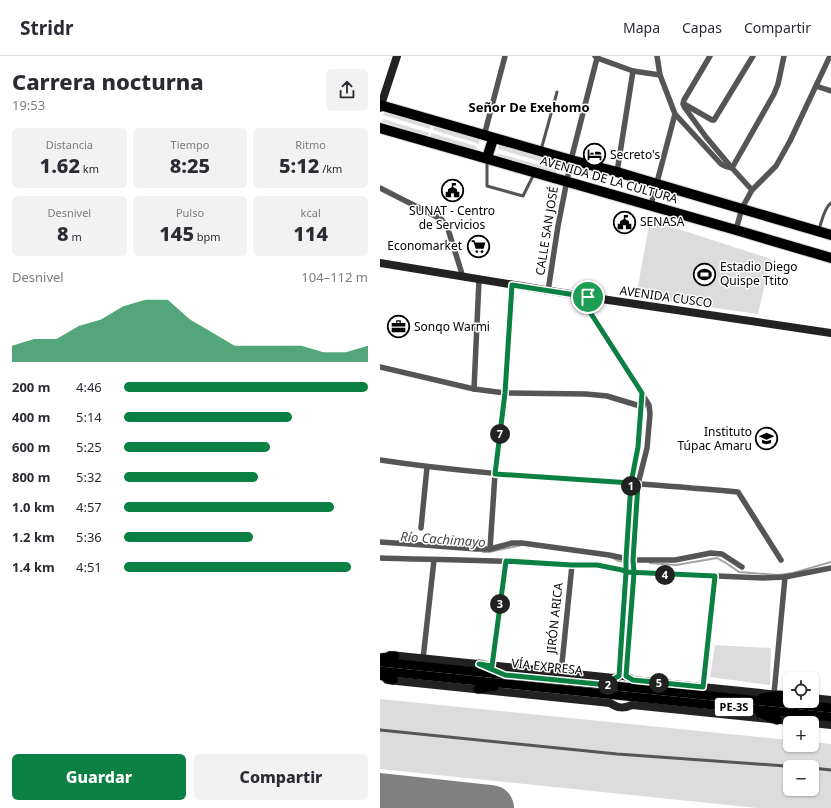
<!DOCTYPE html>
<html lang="es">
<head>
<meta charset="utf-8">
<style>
	body { margin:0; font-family:"Noto Sans",sans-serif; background:#f2f2f3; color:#2b2b33; height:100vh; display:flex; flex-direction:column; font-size:15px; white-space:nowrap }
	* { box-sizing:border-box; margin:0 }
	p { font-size:13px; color:#7c7c81 }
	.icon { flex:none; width:22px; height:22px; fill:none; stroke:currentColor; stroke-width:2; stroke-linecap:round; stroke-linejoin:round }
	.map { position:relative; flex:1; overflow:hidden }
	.details { display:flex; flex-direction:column; background:#fff; width:380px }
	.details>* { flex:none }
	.fabs { position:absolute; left:403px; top:616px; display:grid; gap:8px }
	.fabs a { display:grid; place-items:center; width:36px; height:36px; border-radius:6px; background:#fff; box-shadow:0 1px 3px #0004; font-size:20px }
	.pin { position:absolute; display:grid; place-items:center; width:34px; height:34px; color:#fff; margin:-17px; border:2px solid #fff; border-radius:50%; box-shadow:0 1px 4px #0007 }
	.km { position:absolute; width:20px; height:20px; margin:-10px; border-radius:50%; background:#222; color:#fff; font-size:11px; line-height:20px; text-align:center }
	.round { display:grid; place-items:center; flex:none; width:42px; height:42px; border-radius:6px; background:#f2f2f3 }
	.summary { display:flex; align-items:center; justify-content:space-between; height:68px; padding:0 12px }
	h1 { font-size:22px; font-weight:800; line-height:30px }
	.metrics { display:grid; grid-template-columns:repeat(3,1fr); gap:6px; height:68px; padding:4px 12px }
	.metrics div { display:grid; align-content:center; border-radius:6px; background:#f2f2f3; text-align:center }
	.metrics b { font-size:20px; font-weight:800 }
	.metrics small { font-size:11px; font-weight:400 }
	.metrics p { font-size:11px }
	.chart { height:112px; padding:8px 12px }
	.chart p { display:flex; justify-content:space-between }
	.chart svg { width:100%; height:72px; margin-top:4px; fill:#0b8043; opacity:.7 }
	.primary-button { display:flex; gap:8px; margin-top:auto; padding:8px 12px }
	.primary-button a { flex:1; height:46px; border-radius:6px; background:#0b8043; color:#fff; font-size:16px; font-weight:800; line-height:46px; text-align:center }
	.primary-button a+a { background:#f2f2f3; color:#2b2b33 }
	ul { padding:0 12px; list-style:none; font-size:13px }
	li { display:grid; grid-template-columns:64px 48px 1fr; align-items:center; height:30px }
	li i { height:10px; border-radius:5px; background:#0b8043 }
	header { display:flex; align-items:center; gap:24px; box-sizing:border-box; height:56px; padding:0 20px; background:#fff; border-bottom:1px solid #e1e1e2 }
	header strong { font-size:19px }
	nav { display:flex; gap:22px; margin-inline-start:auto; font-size:14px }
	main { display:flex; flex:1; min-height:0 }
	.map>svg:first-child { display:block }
</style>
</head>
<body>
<header>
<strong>Stridr</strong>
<nav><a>Mapa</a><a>Capas</a><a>Compartir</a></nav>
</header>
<main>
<section class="details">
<div class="summary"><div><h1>Carrera nocturna</h1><p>19:53</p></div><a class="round"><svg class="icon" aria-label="share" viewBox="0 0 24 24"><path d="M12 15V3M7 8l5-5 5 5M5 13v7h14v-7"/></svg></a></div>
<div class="metrics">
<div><p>Distancia</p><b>1.62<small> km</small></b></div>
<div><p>Tiempo</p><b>8:25</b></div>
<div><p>Ritmo</p><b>5:12<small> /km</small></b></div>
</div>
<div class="metrics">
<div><p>Desnivel</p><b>8<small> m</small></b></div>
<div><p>Pulso</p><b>145<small> bpm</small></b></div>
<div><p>kcal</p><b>114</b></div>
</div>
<div class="chart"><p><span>Desnivel</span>104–112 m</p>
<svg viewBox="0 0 160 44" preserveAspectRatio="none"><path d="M0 44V34L10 30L20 30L30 22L40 18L50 10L60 6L70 6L80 18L90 26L100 34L110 34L120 34L130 34L140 38L150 38L160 34V44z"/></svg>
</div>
<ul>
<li><b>200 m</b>4:46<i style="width:100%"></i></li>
<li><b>400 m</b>5:14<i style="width:69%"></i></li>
<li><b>600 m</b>5:25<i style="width:60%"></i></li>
<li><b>800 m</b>5:32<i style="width:55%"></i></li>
<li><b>1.0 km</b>4:57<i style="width:86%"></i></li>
<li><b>1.2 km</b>5:36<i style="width:53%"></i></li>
<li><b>1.4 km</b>4:51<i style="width:93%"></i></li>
</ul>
<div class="primary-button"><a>Guardar</a><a>Compartir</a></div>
</section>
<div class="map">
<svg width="451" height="752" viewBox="0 0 451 752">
	<rect width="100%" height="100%" fill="#fff"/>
	<!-- green -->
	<g fill="#dcdcdc" fill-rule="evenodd">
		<polygon points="5,55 51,70 50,73 3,59"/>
		<polygon points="3,63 49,77 48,80 2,66"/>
		<polygon points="54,70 100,83 99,88 53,74"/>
		<polygon points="51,77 96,90 98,95 50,81"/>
		<polygon points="119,89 180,106 179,111 118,93"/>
		<polygon points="117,98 120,98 177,114 176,118 116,100"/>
		<polygon points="270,164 391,203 378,258 256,241"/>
		<polygon points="335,589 391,592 390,629 330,621"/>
		<path d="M 0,643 L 410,684 L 410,689 L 432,689 L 432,686 L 451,688 L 451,752 L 377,752 L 0,713 ZM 410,711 L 432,711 L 432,733 L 410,733 Z"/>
	</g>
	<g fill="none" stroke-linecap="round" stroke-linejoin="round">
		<!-- stream -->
		<g stroke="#a3a3a3" stroke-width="2">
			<polyline points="103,496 109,496 142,489"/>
			<polyline points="231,501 238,505 246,506"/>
			<polyline points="270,507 296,509 337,502 346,507 359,516 398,519 413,517 451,506"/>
		</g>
		<!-- runway -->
		<polyline stroke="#808080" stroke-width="46" points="0,740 111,752"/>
		<defs>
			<g id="primary">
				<polyline points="0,602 15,600"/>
				<polyline points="0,606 451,652"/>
				<polyline points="99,608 115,614"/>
				<polyline points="0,615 451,661"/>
				<polyline points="0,619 13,624"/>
				<polyline points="98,633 115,630"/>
				<polyline points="382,642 400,639"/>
				<polyline points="380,657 397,664"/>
			</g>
			<g id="highway">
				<polyline points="0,49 191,104 237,116 277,128 451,179"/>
				<polyline points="0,72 356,174 451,202"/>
				<polyline points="107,102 113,83"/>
			</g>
		</defs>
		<!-- primary casing -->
		<use href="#primary" stroke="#dbdbdb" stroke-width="11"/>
		<!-- highway casing -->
		<use href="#highway" stroke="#dbdbdb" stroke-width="12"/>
		<!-- lane -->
		<g stroke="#555" stroke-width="3">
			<polyline points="161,94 177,36"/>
			<polyline points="107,104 107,130 143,140 154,118"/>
			<path d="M 439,173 C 442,165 444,152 451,147"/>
			<polyline points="0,674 237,698 419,711"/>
			<polyline points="432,712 451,714"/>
		</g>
		<!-- street -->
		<g stroke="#555" stroke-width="5.5">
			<polyline points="215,0 217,2 253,15 280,19 295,58 341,108 345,110 352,112 372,134"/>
			<polyline points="277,0 280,19"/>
			<polyline points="330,0 304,44 303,48 305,52 326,81 352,112 394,38 398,28 404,0"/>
			<polyline points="436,30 451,35"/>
			<polyline points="304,48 332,64 334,64 373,0"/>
			<polyline points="104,80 125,0"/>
			<polyline points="237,116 253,15"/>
			<polyline points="0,132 61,163 67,170 83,221"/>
			<polyline points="271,149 295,58"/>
			<polyline points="356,174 362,152 372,134 396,110 410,85 450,0"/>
			<polyline points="168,235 178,170 191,104 217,2"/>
			<polyline points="208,241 208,253 269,349 270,358 267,392 258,428 253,504 254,517 246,620"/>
			<polyline points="0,311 94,333 125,337 206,338 227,340 260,350 263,350"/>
			<polyline points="94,333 99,224"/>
			<path d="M 0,404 C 86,417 172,422 258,428 C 291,430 325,433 358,436 L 401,504"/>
			<polyline points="41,472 47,411"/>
			<polyline points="0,486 44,489 96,493 110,493 132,487 142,487 229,499 253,504 295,504 331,497 342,498 362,511"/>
			<polyline points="110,493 115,418 125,337 132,229"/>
			<path d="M 0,502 C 60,504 120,504 180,508 C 202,509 225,507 246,516 L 383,522 L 405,521 L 451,512"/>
			<polyline points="43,603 54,504"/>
			<polyline points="112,610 126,505"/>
			<polyline points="181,617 192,509"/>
			<polyline points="239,620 251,427 258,391 262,337"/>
			<polyline points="323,631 335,520"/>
			<polyline points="394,638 405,521"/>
		</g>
		<!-- secondary -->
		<g stroke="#222" stroke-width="8">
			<polyline points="0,52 17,0"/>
			<polyline points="0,207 208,241 451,277"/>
			<path d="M 10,599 L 234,622 C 241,619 247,619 253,624 L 410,640"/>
			<path d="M 7,624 L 230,647 C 238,652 243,653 252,649 L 429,667"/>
			<polyline points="432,642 451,644"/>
			<polyline points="432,667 451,669"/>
		</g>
		<!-- primary -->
		<use href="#primary" stroke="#000" stroke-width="9"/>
		<!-- highway -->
		<use href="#highway" stroke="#000" stroke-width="10"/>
	</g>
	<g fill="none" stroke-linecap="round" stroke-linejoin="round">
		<defs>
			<path id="route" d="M 208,241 L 208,253 L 262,337 L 258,391 L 251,427 L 246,503 L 246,516 L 239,620 C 234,622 231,625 228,629 L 125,619 L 99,608 L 112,610 L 126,505 L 192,509 L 217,509 L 242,514 L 246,516 L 335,520 L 323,631 L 253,624 L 246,620 L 254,517 L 253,504 L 258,428 L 251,427 L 115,418 L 125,337 L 132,229 L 208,241"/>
		</defs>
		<!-- route casing -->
		<use href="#route" stroke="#fff" stroke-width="8"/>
		<!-- route -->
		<use href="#route" stroke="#0b8043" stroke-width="5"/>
	</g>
	<!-- icons -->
	<defs>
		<symbol id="hotel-ring" viewBox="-11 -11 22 22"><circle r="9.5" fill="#fff" stroke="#000" stroke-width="1.5"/><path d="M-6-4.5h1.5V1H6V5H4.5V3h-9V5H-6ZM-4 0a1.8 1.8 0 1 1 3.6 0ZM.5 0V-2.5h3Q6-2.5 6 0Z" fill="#000"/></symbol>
		<symbol id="civic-ring" viewBox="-11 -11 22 22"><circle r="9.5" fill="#fff" stroke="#000" stroke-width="1.5"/><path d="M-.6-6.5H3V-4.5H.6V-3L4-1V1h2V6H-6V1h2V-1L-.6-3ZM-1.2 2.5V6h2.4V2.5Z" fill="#000"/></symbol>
		<symbol id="supermarket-ring" viewBox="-11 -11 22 22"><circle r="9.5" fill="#fff" stroke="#000" stroke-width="1.5"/><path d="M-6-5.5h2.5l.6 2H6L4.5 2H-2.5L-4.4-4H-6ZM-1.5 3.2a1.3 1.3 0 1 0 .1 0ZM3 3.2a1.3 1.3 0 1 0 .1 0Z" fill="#000"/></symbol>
		<symbol id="stadium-ring" viewBox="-11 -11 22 22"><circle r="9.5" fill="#fff" stroke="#000" stroke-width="1.5"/><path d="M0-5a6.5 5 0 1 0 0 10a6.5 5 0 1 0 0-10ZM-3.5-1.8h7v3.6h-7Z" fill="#000"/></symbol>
		<symbol id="office-ring" viewBox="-11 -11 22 22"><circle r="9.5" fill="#fff" stroke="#000" stroke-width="1.5"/><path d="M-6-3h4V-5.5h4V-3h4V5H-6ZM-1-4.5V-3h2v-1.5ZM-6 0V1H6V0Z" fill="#000"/></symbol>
		<symbol id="university-ring" viewBox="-11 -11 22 22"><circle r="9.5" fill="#fff" stroke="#000" stroke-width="1.5"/><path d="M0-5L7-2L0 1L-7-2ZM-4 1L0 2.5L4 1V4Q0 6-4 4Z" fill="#000"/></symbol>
	</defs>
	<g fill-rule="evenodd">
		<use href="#hotel-ring" x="202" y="86" width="25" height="25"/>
		<use href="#civic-ring" x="60" y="122" width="25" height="25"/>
		<use href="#civic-ring" x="232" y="154" width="25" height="25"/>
		<use href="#supermarket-ring" x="86" y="178" width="25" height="25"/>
		<use href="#stadium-ring" x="312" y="206" width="25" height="25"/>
		<use href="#office-ring" x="6" y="258" width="25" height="25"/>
		<use href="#university-ring" x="374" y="370" width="25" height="25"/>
	</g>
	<g text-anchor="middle" stroke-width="3" stroke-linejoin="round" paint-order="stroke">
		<!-- shield labels -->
		<rect fill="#fff" stroke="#4c4c4c" stroke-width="1" x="335" y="642" width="38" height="18" rx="3"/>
		<g font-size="11" font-weight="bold" fill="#000">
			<text x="354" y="655">PE-3S</text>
		</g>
		<!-- poi labels -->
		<g font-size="12" fill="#000" stroke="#fff" text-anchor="start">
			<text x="230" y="103">Secreto's</text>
			<text x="72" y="159" text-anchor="middle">SUNAT - Centro<tspan x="72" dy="14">de Servicios</tspan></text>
			<text x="260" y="170">SENASA</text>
			<text x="82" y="194" text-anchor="end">Economarket</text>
			<text x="340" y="215">Estadio Diego<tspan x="340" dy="14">Quispe Ttito</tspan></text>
			<text x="34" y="275">Sonqo Warmi</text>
			<text x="372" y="380" text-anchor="end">Instituto<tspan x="372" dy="14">Túpac Amaru</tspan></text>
		</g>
		<!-- street labels -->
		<g font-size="12" fill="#000" stroke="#fff">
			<text transform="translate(229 124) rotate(16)" y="4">AVENIDA DE LA CULTURA</text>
			<text transform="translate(167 175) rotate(-81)" y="4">CALLE SAN JOSÉ</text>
			<text transform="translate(286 241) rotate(8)" y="4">AVENIDA CUSCO</text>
			<text transform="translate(175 562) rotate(-84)" y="4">JIRÓN ARICA</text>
			<text transform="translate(167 611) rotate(6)" y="4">VÍA EXPRESA</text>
		</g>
		<!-- neighbourhood labels -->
		<g font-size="13" font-weight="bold" fill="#000" stroke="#fff">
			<text x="149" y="56">Señor De Exehomo</text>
		</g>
		<!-- water labels -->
		<g font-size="13" font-style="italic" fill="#444" stroke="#fff">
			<text transform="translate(63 483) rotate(4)" y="5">Río Cachimayo</text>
		</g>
	</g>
</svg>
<div class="fabs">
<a><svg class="icon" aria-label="locate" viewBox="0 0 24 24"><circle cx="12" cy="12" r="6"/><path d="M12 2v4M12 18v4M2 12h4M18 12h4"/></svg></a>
<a>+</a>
<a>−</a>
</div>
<div class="pin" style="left:208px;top:241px;background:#1e9e55"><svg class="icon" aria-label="arrive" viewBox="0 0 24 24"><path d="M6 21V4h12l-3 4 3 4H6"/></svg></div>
<b class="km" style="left:251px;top:430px">1</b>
<b class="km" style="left:228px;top:629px">2</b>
<b class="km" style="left:120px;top:548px">3</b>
<b class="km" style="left:285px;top:519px">4</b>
<b class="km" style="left:279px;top:627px">5</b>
<b class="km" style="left:120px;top:378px">7</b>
</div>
</main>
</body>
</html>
